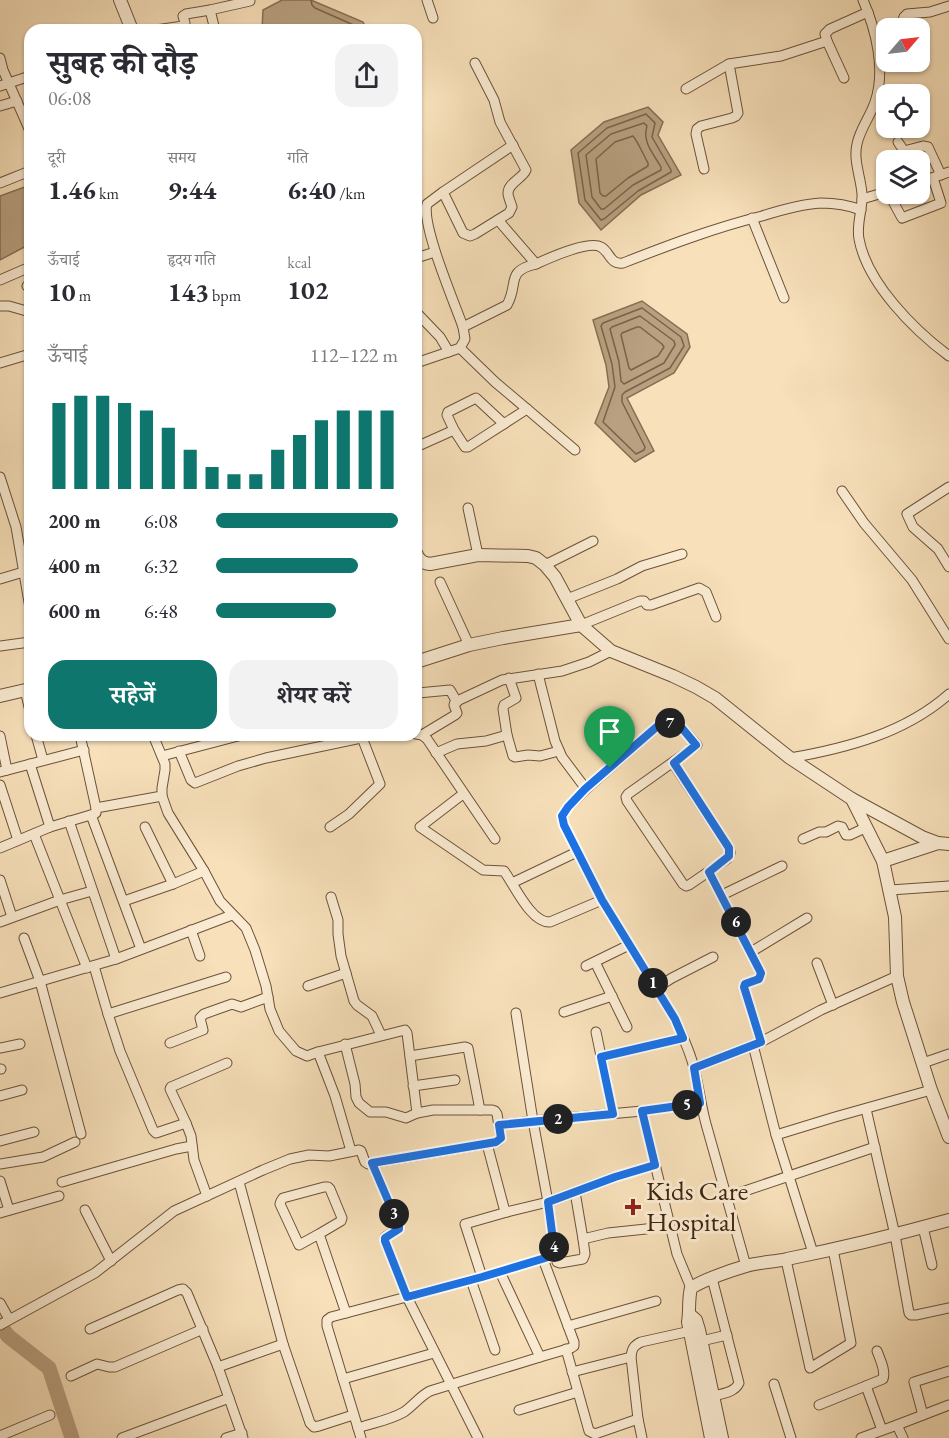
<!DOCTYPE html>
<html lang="hi">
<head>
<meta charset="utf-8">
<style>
	body { margin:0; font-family:"EB Garamond","Noto Serif Devanagari",serif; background:#f2f2f3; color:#2b2b33; height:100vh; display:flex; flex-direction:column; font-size:22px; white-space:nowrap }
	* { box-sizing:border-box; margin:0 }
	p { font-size:20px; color:#7c7c81 }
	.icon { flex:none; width:33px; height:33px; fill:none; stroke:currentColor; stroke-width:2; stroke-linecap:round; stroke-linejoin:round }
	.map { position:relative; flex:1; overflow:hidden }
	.drawer { position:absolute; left:24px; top:24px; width:398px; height:717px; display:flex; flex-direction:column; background:#fff; border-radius:18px; box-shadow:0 2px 4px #0004 }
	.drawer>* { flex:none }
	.needle { width:39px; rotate:62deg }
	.controls { position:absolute; left:876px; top:18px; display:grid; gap:12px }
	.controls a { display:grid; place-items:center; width:54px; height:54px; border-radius:12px; background:#fff; box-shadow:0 2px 4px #0004; font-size:30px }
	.pin { position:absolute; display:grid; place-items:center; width:51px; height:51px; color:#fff; margin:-62px -26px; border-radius:50% 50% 50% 0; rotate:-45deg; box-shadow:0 0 6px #0007 }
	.pin .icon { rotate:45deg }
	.km { position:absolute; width:30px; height:30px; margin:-15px; border-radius:50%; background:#222; color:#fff; font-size:16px; line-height:30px; text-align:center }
	.round { display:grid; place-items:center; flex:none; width:63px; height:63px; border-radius:18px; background:#f2f2f3 }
	.overview { display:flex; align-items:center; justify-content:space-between; height:102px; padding:0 24px }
	h1 { font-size:33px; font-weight:700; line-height:45px }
	.metrics { display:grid; grid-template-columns:repeat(3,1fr); gap:9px; height:102px; padding:6px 24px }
	.metrics div { display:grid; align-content:center }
	.metrics b { font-size:26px; font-weight:700 }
	.metrics small { font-size:16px; font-weight:400 }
	.metrics p { font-size:16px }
	.chart { height:168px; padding:12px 24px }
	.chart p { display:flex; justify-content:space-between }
	.chart svg { width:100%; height:108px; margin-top:6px; stroke:#0f766e; stroke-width:6 }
	.primary-button { display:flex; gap:12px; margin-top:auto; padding:12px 24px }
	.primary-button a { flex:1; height:69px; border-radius:18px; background:#0f766e; color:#fff; font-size:24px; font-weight:700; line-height:69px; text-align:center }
	.primary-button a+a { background:#f2f2f3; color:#2b2b33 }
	ul { padding:0 24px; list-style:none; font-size:20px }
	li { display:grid; grid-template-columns:96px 72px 1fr; align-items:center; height:45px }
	li i { height:15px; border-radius:8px; background:#0f766e }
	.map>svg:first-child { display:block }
</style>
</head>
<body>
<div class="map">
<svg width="949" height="1438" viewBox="0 0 949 1438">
	<rect width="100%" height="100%" fill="#f7e0ba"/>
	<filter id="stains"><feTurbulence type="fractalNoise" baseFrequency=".00333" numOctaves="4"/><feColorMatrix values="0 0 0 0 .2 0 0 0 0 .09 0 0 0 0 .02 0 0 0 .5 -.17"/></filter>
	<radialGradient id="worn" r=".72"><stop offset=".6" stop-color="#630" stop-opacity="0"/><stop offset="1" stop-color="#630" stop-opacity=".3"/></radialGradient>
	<!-- water -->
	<g fill="#b8a080" stroke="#876e52" stroke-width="1.5">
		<polygon points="282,0 311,0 363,22 367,30 262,30 263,10"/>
		<polygon points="648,107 663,122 658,135 681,175 641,195 601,230 579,203 571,150 604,122"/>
		<polygon points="30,185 30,244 0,260 0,196"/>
		<polygon points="642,301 687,334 690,347 674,373 627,398 654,451 635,462 595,423 609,387 606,365 593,320"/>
	</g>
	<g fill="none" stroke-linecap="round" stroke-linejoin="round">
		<!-- shore -->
		<g stroke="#7b6247" stroke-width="1.5">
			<polyline points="311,0 312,5 315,8 358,27 360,30"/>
			<polygon points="646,114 655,123 652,137 671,170 671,172 638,191 604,219 601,220 585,200 578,153 607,128"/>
			<path d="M 644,123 L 647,126 C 642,142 653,153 661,167 L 661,170 L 633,185 L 604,209 L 601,209 L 592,197 L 586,155 L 611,134 Z"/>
			<path d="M 633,136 C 638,142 644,156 648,163 L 648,166 L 628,178 L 606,196 L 603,196 L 600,193 L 596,159 L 615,142 Z"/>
			<polygon points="642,308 681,337 684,346 670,368 625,392 622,395 622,402 645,447 644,450 636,454 603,422 615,387 612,364 601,326 603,323"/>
			<polygon points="640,316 674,341 675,345 664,363 624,384 621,381 619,362 610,329 612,327"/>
			<polygon points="637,327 640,327 662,344 664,347 658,356 631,370 629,368 621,335 622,333"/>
		</g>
		<!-- river -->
		<polyline stroke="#b8a080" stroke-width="15" points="0,1325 8,1336 49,1368 72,1438"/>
		<defs>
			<g id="minor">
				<polyline points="427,0 433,18"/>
				<path d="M 863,0 C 876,30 886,70 875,102 C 870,117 860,129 857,144 C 853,160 861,178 862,194 C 863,209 856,224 859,239 C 867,283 914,330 949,356"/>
				<polyline points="210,10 215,30"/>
				<polyline points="905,28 903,20 904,17 907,14 930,12 949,6"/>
				<polyline points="156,30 183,26 185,23 183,16 186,14 210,10 250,1"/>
				<polyline points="827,41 844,78"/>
				<polyline points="0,58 3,70 30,131"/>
				<polyline points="0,86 27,77 30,77"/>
				<polyline points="686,89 729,64"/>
				<polyline points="0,106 17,101"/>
				<polyline points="898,142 904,151 923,146 928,147 941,175"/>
				<polyline points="704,169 696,134 697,129 701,126 732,118 736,116 738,113 729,64 781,56 827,41 825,34 830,29 868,12"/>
				<polyline points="920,182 949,172"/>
				<polyline points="0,183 30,171"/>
				<polyline points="443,192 513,145"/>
				<polyline points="889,194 902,218 941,203 933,178"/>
				<polyline points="862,199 886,192"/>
				<polyline points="752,218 784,298"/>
				<polyline points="416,258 435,252"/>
				<path d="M 536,264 C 549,258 589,240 601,247 C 610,252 610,265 623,263 C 669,245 714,228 762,216 C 781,210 801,204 821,203 C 835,203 848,205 861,210"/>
				<polyline points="0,280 30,267"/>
				<polyline points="27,286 30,285"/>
				<polyline points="0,306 9,306 30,312"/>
				<polyline points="416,312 440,337 449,352"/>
				<path d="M 463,327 L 507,305 C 519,284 505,271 536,264 L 498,220"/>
				<polyline points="460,348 495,382 527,409"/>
				<polyline points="0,363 30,354"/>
				<path d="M 416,363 L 460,348 L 465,339 L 463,327 C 455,304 421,225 427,204 L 443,192 L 463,233 L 470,236 L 475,234 L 509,213 L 512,207 C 511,203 508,197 508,193 C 508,183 523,178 526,170 L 500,122 L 494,100 L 475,63"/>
				<polyline points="454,430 447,415 448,412 476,398 504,424"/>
				<polyline points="416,447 454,430 465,447 468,447 527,409 575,450"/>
				<polyline points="0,477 16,527 30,608"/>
				<polyline points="949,487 907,514 913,527 938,549 949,567"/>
				<polyline points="842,491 864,523 912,580 949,639"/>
				<polyline points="468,508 478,555"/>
				<polyline points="545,565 593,541"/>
				<polyline points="0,579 30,570"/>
				<polyline points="440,582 469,645"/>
				<polyline points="567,599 617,579 642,566 682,554"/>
				<polyline points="581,625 640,601 644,601 647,605 651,605 699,588 706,592 716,617"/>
				<polyline points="0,646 30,642"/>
				<polyline points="538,674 555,741 562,757 586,789"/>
				<polyline points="509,678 516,698 504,705 503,709 507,735 513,756 515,757 528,755 540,756 559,751"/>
				<polyline points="25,690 30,711"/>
				<polyline points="418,693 450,690 457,702"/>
				<polyline points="416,734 422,735 427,739 495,839"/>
				<polyline points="36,735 43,760"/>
				<polyline points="80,735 96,808"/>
				<polyline points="153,735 165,764 165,770 162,788 162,796 168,813 204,871 220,901 246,928 255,950 266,986 270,1009 279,1031 296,1051 307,1056 318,1052 405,1030 407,1033 417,1113"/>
				<polyline points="422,735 455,715 457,713 454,705 455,702 502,680 562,671 589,662 611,651"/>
				<polyline points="0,736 7,770"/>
				<polyline points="179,751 191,780 195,783 238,766 266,758 361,738"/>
				<polyline points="436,753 457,744 486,741 507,735"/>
				<polyline points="162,756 242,735"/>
				<path d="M 790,758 C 847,748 905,733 949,694"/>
				<path d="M 673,763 L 729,848 C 731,853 730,855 727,859 L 689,885 L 686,886 L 683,884 L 627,801 L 626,797 L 628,794 L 697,745 L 677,722 L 660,724 L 586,789 L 568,807 L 562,816 L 564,825 L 602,900 L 675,1019 C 682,1035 690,1051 694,1068 C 699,1087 701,1106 706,1124 L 746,1266"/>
				<polyline points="30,764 50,827"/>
				<polyline points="0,772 84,750"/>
				<polyline points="0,785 18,840"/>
				<path d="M 463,794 L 420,827 L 483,870 L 504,871 C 515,886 531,923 550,922 L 602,900"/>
				<polyline points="91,815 141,949"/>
				<polyline points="69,821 116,959"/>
				<polyline points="145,827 173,884"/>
				<polyline points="330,827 349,814 380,784 361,735"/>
				<polyline points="803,839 819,832 826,832 838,826 842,827 846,835 850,835 867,827"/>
				<polyline points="0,848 50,827 94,814 96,813 96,808 162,796"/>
				<polyline points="709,872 761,973 759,979 745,984 744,987 761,1042"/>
				<polyline points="0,880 12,917"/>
				<polyline points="512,883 577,852"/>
				<polyline points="890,890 949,886"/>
				<polyline points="722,895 782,866"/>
				<polyline points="331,897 338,920 338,934 341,956 354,1001 357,1005 372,1016 381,1035"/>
				<polyline points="124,901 173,884 204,871"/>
				<polyline points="0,922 60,900 34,834"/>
				<polyline points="191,930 200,956"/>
				<polyline points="24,938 40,981 81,1134"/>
				<polyline points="751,952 807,918"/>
				<polyline points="595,962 627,1027"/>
				<polyline points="817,963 833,1005"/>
				<polyline points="94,966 108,1014 120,1051 153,1130 156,1133 186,1123 191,1136 194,1160 207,1196"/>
				<polyline points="586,966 629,945"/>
				<polyline points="87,968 60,900 92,891"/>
				<polyline points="308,986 346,973"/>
				<polyline points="656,988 672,978 713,957"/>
				<polyline points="0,993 116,959 232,915"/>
				<polyline points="564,1012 612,996"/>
				<polyline points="516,1013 533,1121 642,1111 700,1103"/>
				<polyline points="108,1014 226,977"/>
				<polyline points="596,1032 613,1114"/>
				<polyline points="170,1043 203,1030 200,1018 204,1014 232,1004 241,1007 268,997"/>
				<polyline points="753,1045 776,1135 813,1253"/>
				<polyline points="0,1048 20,1044"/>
				<polyline points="318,1052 335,1096 351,1151"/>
				<polyline points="410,1056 465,1047 468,1048 480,1110"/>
				<polyline points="601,1057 683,1038"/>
				<polyline points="923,1063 949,1054"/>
				<polyline points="694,1068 761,1042 821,1010 897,976"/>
				<polyline points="0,1069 1,1069"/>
				<polyline points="413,1086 455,1080"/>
				<polyline points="0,1096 22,1090"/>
				<polyline points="866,1109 895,1235 909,1313 911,1315 916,1315 949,1308"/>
				<polyline points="642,1111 677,1254 691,1288"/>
				<polyline points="186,1123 170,1089 171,1087 227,1063"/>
				<polyline points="776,1135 835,1117 931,1090"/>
				<polyline points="0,1141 34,1132"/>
				<polyline points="487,1144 504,1208 507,1212 548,1202 615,1177 655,1165"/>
				<polyline points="372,1163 399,1226 399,1229 385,1237 385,1241 407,1297 478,1438"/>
				<polyline points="0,1164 43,1157 75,1142"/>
				<polyline points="0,1181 9,1210"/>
				<polyline points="62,1182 176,1149 192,1146"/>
				<polyline points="239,1182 283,1344 310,1423 314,1427 319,1426 353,1415"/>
				<polyline points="575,1192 583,1239 608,1233 646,1229 670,1223"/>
				<polyline points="727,1197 875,1147"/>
				<polyline points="85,1210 111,1261"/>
				<polyline points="0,1213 59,1196"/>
				<polyline points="923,1227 932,1265"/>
				<polyline points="319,1234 299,1245 280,1204 281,1201 283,1198 324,1187 328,1187 330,1189 342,1218 341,1221 319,1234 346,1313"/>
				<polyline points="555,1255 557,1262 560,1263 583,1259 585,1254 583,1239"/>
				<polyline points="786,1260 810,1368 851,1343 833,1249"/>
				<polyline points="500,1272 540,1357 571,1348 574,1346 574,1342 543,1259"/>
				<polyline points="482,1277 465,1224 507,1212"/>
				<polyline points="471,1280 495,1350"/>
				<polyline points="0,1303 9,1319"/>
				<polyline points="0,1325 95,1273 174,1211 263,1170 290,1159 309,1155 329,1156 359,1150 361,1151 365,1162 368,1164 497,1142 501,1138 497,1114 495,1111 492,1110 433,1110 417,1113 406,1118 386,1112 370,1112 359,1103 356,1097 355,1084 345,1044"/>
				<polyline points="568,1326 656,1301"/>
				<polyline points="90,1329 178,1290 183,1289 187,1293 218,1367"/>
				<polyline points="697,1342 727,1335"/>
				<polyline points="566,1349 589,1431 595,1434 638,1419"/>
				<polyline points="572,1372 631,1357"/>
				<polyline points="71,1376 97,1364 109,1367 115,1367 203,1329"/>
				<polyline points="343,1379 434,1353"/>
				<polyline points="774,1384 791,1438"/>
				<polyline points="866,1386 882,1430"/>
				<path d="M 708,1397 C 718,1394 734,1394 739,1383 L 712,1278"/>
				<path d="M 819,1405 L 883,1379 C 886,1371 880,1359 877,1351"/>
				<polyline points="519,1410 578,1392"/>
				<polyline points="923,1415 914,1382 949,1371"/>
				<polyline points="897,1425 949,1405"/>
				<path d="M 358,1428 C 373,1423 390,1420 404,1412 C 413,1406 420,1396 430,1391 L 540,1357"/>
				<polyline points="0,1436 50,1415"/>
				<polyline points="122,1438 229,1398"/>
				<polyline points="226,1438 242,1433"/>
				<polyline points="243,1438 218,1367 283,1344"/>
				<polyline points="361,1438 327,1326 327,1320 331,1317 482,1277 555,1255 548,1202 533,1121 499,1125"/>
				<path d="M 642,1438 L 638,1419 L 631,1357 C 632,1349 633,1346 641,1342 L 695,1330"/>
				<polyline points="861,1438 897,1425 903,1438"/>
			</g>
			<g id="tertiary">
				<polyline points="120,0 132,30"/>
				<path d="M 416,553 C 419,560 422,563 430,564 L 478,555 L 528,556 L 536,558 L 545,565 L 555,577 L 581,625"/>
				<polyline points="416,662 469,645 503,638 581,625 611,651 673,676 696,687 715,698 790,758 852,799 883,861 938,843 949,844"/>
				<polyline points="0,696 30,689"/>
				<polyline points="852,799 922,837 938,843"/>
				<polyline points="883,861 895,917 897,976 903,1002 931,1090 949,1137"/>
				<polyline points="689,1314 696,1320 699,1330 722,1438"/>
				<path d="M 711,1438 L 688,1322 C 690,1311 688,1300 691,1288 C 703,1280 732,1270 746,1266 C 760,1262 774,1262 787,1259 C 842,1248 895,1235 949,1220"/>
			</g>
		</defs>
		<!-- minor casing -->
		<use href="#minor" stroke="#6c5239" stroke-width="11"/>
		<!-- tertiary casing -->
		<use href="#tertiary" stroke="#6c5239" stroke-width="14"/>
		<!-- minor -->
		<use href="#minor" stroke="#faebd2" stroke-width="9"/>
		<!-- tertiary -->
		<use href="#tertiary" stroke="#faebd2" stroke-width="12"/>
	</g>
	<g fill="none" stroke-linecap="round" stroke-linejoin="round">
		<defs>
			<polygon id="route" points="677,722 696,745 674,763 729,848 729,856 709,872 761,973 759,979 745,984 744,987 761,1042 694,1068 700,1103 642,1111 655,1165 615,1177 548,1202 555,1255 482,1277 407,1297 385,1241 385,1238 399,1229 399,1226 372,1163 496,1142 501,1138 499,1125 613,1114 601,1057 683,1038 675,1019 602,900 564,825 562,816 568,807 585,789 660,724"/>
		</defs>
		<!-- route casing -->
		<use href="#route" stroke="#fff" stroke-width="12"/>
		<!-- route -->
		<use href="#route" stroke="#1a73e8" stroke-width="8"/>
	</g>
	<!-- markers -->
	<path fill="#8f2418" stroke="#faebd2" stroke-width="2" d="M630 1198h6v6h6v6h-6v6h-6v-6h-6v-6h6z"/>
	<g text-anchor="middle" stroke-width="6" stroke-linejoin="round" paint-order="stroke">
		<!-- poi labels -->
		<g font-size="27" fill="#3e230e" stroke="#faebd2" text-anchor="start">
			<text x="646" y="1200">Kids Care<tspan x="646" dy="31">Hospital</tspan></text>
		</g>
	</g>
	<rect width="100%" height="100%" filter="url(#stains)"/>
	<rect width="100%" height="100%" fill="url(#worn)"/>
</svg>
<div class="controls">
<a><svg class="needle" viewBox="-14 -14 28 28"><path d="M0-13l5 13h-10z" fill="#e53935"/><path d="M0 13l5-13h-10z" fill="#7c7c81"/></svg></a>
<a><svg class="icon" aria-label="locate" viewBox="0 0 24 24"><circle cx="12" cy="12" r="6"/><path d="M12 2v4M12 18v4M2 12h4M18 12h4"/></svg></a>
<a><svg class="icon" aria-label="layers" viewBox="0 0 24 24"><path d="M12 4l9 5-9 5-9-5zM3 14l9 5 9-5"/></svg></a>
</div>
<div class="pin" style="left:610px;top:768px;background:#1e9e55"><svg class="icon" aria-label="arrive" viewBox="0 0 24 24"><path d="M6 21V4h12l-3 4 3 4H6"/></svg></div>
<b class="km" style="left:653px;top:983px">1</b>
<b class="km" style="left:558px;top:1119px">2</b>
<b class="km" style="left:394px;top:1214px">3</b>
<b class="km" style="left:554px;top:1247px">4</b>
<b class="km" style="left:687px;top:1105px">5</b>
<b class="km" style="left:736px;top:922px">6</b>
<b class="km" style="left:670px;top:723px">7</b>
<section class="drawer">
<div class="overview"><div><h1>सुबह की दौड़</h1><p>06:08</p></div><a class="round"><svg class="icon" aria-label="share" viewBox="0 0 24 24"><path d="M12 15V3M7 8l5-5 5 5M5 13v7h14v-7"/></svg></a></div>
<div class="metrics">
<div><p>दूरी</p><b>1.46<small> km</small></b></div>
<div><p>समय</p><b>9:44</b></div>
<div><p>गति</p><b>6:40<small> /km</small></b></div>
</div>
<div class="metrics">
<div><p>ऊँचाई</p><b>10<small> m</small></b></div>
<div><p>हृदय गति</p><b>143<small> bpm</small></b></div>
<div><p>kcal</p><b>102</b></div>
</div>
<div class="chart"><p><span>ऊँचाई</span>112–122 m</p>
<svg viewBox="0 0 160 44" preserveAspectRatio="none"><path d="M5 44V9M15 44V6M25 44V6M35 44V9M45 44V12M55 44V19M65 44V28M75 44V35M85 44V38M95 44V38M105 44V28M115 44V22M125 44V16M135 44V12M145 44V12M155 44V12"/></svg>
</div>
<ul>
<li><b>200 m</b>6:08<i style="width:100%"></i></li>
<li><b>400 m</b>6:32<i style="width:78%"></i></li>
<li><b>600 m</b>6:48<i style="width:66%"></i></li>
</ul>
<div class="primary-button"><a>सहेजें</a><a>शेयर करें</a></div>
</section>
</div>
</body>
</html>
